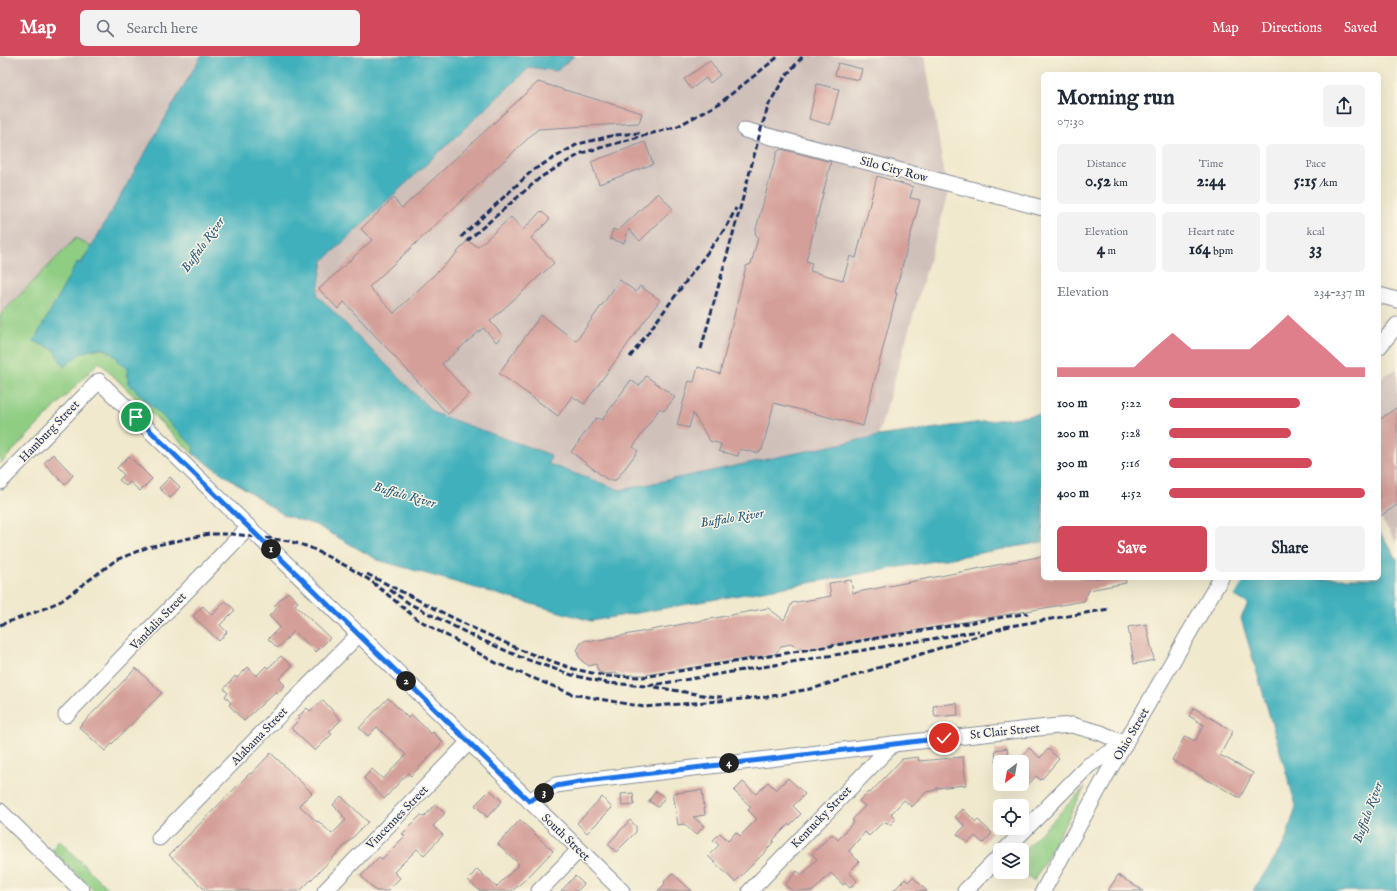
<!DOCTYPE html>
<html lang="en">
<head>
<meta charset="utf-8">
<style>
	body { margin:0; font-family:"IM FELL English",serif; background:#f2f2f3; color:#1f2937; height:100vh; display:flex; flex-direction:column; font-size:15px; white-space:nowrap }
	* { box-sizing:border-box; margin:0 }
	p { font-size:13px; color:#747a83 }
	.icon { flex:none; width:22px; height:22px; fill:none; stroke:currentColor; stroke-width:2; stroke-linecap:round; stroke-linejoin:round }
	.map { position:relative; flex:1; overflow:hidden }
	.panel { position:absolute; left:1041px; top:16px; width:340px; height:508px; display:flex; flex-direction:column; background:#fff; border-radius:6px; box-shadow:0 4px 16px #0002 }
	.panel>* { flex:none }
	.needle { width:26px; rotate:211deg }
	.controls { position:absolute; left:993px; top:699px; display:grid; gap:8px }
	.controls a { display:grid; place-items:center; width:36px; height:36px; border-radius:6px; background:#fff; box-shadow:0 4px 16px #0002; font-size:20px }
	.pin { position:absolute; display:grid; place-items:center; width:34px; height:34px; color:#fff; margin:-17px; border:2px solid #fff; border-radius:50%; box-shadow:0 1px 4px #0007 }
	.km { position:absolute; width:20px; height:20px; margin:-10px; border-radius:50%; background:#222; color:#fff; font-size:11px; line-height:20px; text-align:center }
	.round { display:grid; place-items:center; flex:none; width:42px; height:42px; border-radius:6px; background:#f2f2f3 }
	.headline { display:flex; align-items:center; justify-content:space-between; height:68px; padding:0 16px }
	h1 { font-size:22px; font-weight:700; line-height:30px }
	.figures { display:grid; grid-template-columns:repeat(3,1fr); gap:6px; height:68px; padding:4px 16px }
	.figures div { display:grid; align-content:center; border-radius:6px; background:#f2f2f3; text-align:center }
	.figures b { font-size:17px; font-weight:700 }
	.figures small { font-size:11px; font-weight:400 }
	.figures p { font-size:11px }
	.chart { height:112px; padding:8px 16px }
	.chart p { display:flex; justify-content:space-between }
	.chart svg { width:100%; height:72px; margin-top:4px; fill:#d1495b; opacity:.7 }
	.button { display:flex; gap:8px; margin-top:auto; padding:8px 16px }
	.button a { flex:1; height:46px; border-radius:6px; background:#d1495b; color:#fff; font-size:16px; font-weight:700; line-height:46px; text-align:center }
	.button a+a { background:#f2f2f3; color:#1f2937 }
	ul { padding:0 16px; list-style:none; font-size:13px }
	li { display:grid; grid-template-columns:64px 48px 1fr; align-items:center; height:30px }
	li i { height:10px; border-radius:5px; background:#d1495b }
	header { display:flex; align-items:center; gap:24px; box-sizing:border-box; height:56px; padding:0 20px; background:#d1495b; color:#fff }
	header strong { font-size:19px }
	nav { display:flex; gap:22px; margin-inline-start:auto; font-size:14px }
	.search { width:280px; height:36px; background:#f2f2f3; display:flex; align-items:center; gap:10px; box-sizing:border-box; padding:0 14px; border-radius:6px; color:#747a83; font-size:15px }
	.map>svg:first-child { display:block }
</style>
</head>
<body>
<header>
<strong>Map</strong>
<div class="search"><svg class="icon" aria-label="search" viewBox="0 0 24 24"><circle cx="10" cy="10" r="6"/><path d="M15 15l6 6"/></svg>Search here</div>
<nav><a>Map</a><a>Directions</a><a>Saved</a></nav>
</header>
<div class="map">
<svg width="1397" height="835" viewBox="0 0 1397 835">
	<rect width="100%" height="100%" fill="#fcf5e5"/>
	<filter id="ink" filterUnits="userSpaceOnUse"><feTurbulence type="fractalNoise" baseFrequency=".025" numOctaves="2"/><feDisplacementMap in="SourceGraphic" scale="8" xChannelSelector="R" yChannelSelector="G"/><feConvolveMatrix kernelMatrix="1 2 1 2 8 2 1 2 1" color-interpolation-filters="sRGB"/></filter>
	<filter id="wash" filterUnits="userSpaceOnUse"><feTurbulence type="fractalNoise" baseFrequency=".012" numOctaves="4" result="noise"/><feDisplacementMap in="SourceGraphic" scale="16" xChannelSelector="R" yChannelSelector="G"/><feGaussianBlur stdDeviation="0.9" result="paint"/><feColorMatrix in="noise" values="0 0 0 0 0 0 0 0 0 0 0 0 0 0 0 0 0 1.4 0 .05"/><feComposite in="paint" operator="in"/></filter>
	<g filter="url(#wash)">
		<rect width="100%" height="100%" fill="#f0e9cd"/>
		<!-- industrial -->
		<g fill="#cfc0ba">
			<polygon points="0,0 201,0 91,191 76,183 0,259"/>
			<polygon points="574,0 925,0 948,140 878,380 620,434 549,407 551,399 434,357 317,239 323,205 530,11 556,15"/>
			<polygon points="1396,313 1397,313 1397,487 1379,460 1379,326 1386,318"/>
		</g>
		<!-- green -->
		<g fill="#8fcd83" stroke="#557e70">
			<path d="M 76,182 L 91,191 L 80,208 L 77,207 L 34,285 L 54,294 L 74,301 C 93,291 101,289 118,302 L 117,305 L 128,313 L 128,327 L 195,391 L 193,398 L 99,306 L 0,408 L 0,259 Z"/>
			<polygon points="1085,731 1034,825 1022,815 1022,796"/>
			<polygon points="59,784 110,835 94,835 52,794"/>
		</g>
		<!-- water -->
		<g fill="#41b0bc" stroke="#2e708d">
			<path d="M 201,0 L 574,0 L 556,15 L 530,11 L 323,205 L 317,239 L 434,357 L 551,399 L 549,408 L 620,434 L 878,380 L 1043,358 L 1043,486 L 591,565 L 378,504 L 316,469 L 284,459 L 193,398 L 194,391 L 128,327 L 128,313 L 117,305 L 118,302 C 114,300 111,296 107,294 C 91,288 75,301 64,311 L 54,294 L 34,285 L 77,206 L 81,208 L 91,191 Z"/>
			<polygon points="1379,475 1397,503 1397,835 1253,835 1285,786 1296,750 1241,562 1248,548 1206,522 1379,522"/>
		</g>
		<!-- pier -->
		<polygon fill="#f0e9cd" points="1204,522 1245,522 1234,541"/>
		<g id="blocks">
			<!-- building -->
			<g fill="#d49f99">
				<polygon points="710,5 720,19 710,27 706,22 691,33 684,23"/>
				<polygon points="838,7 862,13 859,24 835,19"/>
				<polygon points="538,26 642,57 639,67 538,73 369,231 394,257 454,200 467,185 478,191 511,161 523,174 541,155 550,163 531,182 554,207 490,265 503,280 496,286 483,272 442,308 469,338 448,358 344,246 338,253 319,233 372,184 361,173 393,142 402,152"/>
				<polygon points="817,28 839,33 830,69 809,63"/>
				<polygon points="645,86 653,108 599,128 591,106"/>
				<polygon points="781,93 831,106 806,205 812,207 810,215 843,224 850,200 856,202 877,120 913,131 910,142 920,144 895,237 897,237 863,370 774,347 762,394 757,397 740,393 738,400 719,395 721,388 710,385 693,357 689,372 677,369 689,325 694,326 698,311 720,318 746,210 751,208 758,182 755,177 777,96"/>
				<polygon points="658,137 673,153 640,185 629,173 624,187 610,183 613,173 618,175"/>
				<polygon points="620,224 636,236 640,230 660,244 584,348 572,340 558,360 499,317 541,259 576,285"/>
				<polygon points="646,320 675,341 664,355 660,352 633,391 638,395 616,424 608,424 571,396 596,362 602,364 631,324 639,330"/>
				<polygon points="1397,351 1397,449 1379,461 1379,364"/>
				<polygon points="53,398 73,419 65,429 44,407"/>
				<polygon points="129,400 152,423 140,435 130,426 126,430 119,424 124,419 117,412"/>
				<polygon points="170,421 180,431 170,442 159,432"/>
				<polygon points="1043,500 1043,522 1125,522 1126,527 1089,534 1084,545 804,594 790,588 782,590 775,598 646,619 621,619 616,617 604,618 598,615 596,608 589,610 582,605 578,599 577,594 581,587 586,584 593,585 768,552 784,564 792,547 831,540 829,527 851,524 853,537"/>
				<polygon points="288,536 298,546 295,549 330,582 316,596 294,575 278,592 268,583 280,571 269,560 277,553 274,550"/>
				<polygon points="225,545 235,554 220,569 227,576 219,585 193,560 203,550 212,559"/>
				<polygon points="1146,568 1154,604 1134,608 1128,571"/>
				<polygon points="281,600 292,610 279,623 285,629 278,637 276,635 244,665 229,649 231,647 225,640 228,637 224,633 235,620 237,622 248,611 256,620 266,610 268,612"/>
				<polygon points="136,612 162,637 105,695 79,671"/>
				<polygon points="388,642 408,662 412,659 431,678 433,676 443,686 411,720 408,717 384,743 364,722 372,713 383,723 406,699 377,671 368,680 359,672"/>
				<polygon points="323,644 341,664 329,676 332,678 315,695 291,672 300,663 298,661 307,652 310,655"/>
				<polygon points="957,647 958,659 935,661 933,650"/>
				<polygon points="1194,652 1233,675 1220,699 1253,717 1240,742 1172,704 1185,680 1195,685 1204,669 1189,660"/>
				<polygon points="1007,692 1009,706 996,706 995,694"/>
				<polygon points="1029,692 1040,702 1048,693 1059,703 1041,724 1036,720 1028,729 1022,724 1022,700"/>
				<polygon points="271,697 312,737 299,749 317,766 318,765 332,778 346,764 342,760 343,759 333,749 341,740 368,766 300,835 206,835 169,799 250,717 251,718"/>
				<polygon points="918,701 919,705 963,701 966,729 936,732 936,734 926,736 912,751 904,744 891,758 896,763 890,769 886,766 884,768 882,767 869,780 865,776 849,795 859,806 849,816 857,825 850,832 845,827 843,829 831,817 813,835 792,835 785,829 797,815 802,819 817,803 812,798 832,778 838,784 854,765 852,764 865,750 859,745 868,736 870,737 902,703"/>
				<polygon points="788,722 805,738 793,750 801,758 790,769 789,768 773,784 774,785 765,796 735,826 708,800 719,789 713,784 720,777 728,785 736,776 740,780 757,763 748,754 751,751 734,735 743,726 756,738 768,726 776,734"/>
				<polygon points="490,734 502,745 487,761 475,749"/>
				<polygon points="702,734 705,759 693,761 704,770 696,779 684,768 678,769 673,737"/>
				<polygon points="656,735 665,741 658,751 649,745"/>
				<polygon points="633,737 634,749 622,750 621,738"/>
				<polygon points="602,741 612,752 587,777 577,767"/>
				<polygon points="435,749 445,757 433,770 443,779 424,799 417,793 394,816 400,822 387,835 376,835 361,820 379,801 382,803 405,780 402,778 421,759 424,761"/>
				<polygon points="963,753 976,766 978,764 992,777 983,787 975,780 968,787 957,778 965,770 955,761"/>
				<polygon points="520,764 553,795 527,822 512,835 480,835 468,824 477,813 496,831 519,808 498,788"/>
				<polygon points="630,764 636,770 636,776 616,796 608,788"/>
				<polygon points="672,817 692,835 658,835 665,828 664,826"/>
				<polygon points="1118,819 1143,835 1108,835"/>
				<polygon points="575,820 584,828 577,835 561,835"/>
				<polygon points="913,821 927,835 893,835 905,823 908,826"/>
			</g>
		</g>
	</g>
	<g filter="url(#ink)">
		<use href="#blocks" fill-opacity="0" stroke="#868c96" stroke-width="1"/>
		<g fill="none" stroke-linecap="round" stroke-linejoin="round">
			<defs>
				<g id="minor">
					<polyline points="745,74 1043,152"/>
					<polyline points="1379,239 1397,244"/>
					<polyline points="1379,291 1397,269"/>
					<polyline points="0,426 99,325 622,835"/>
					<polyline points="66,659 249,471"/>
					<polyline points="529,745 556,729 585,725 893,688 1048,671 1072,669 1101,677 1125,688"/>
					<polyline points="0,755 82,835"/>
					<polyline points="159,782 359,578"/>
					<polyline points="1005,794 1089,709 1124,688"/>
					<polyline points="325,835 469,686"/>
					<polyline points="539,835 579,794"/>
					<polyline points="750,835 893,688"/>
					<polyline points="965,835 1000,800"/>
					<polyline points="1043,835 1107,718 1221,522"/>
				</g>
			</defs>
			<!-- minor casing -->
			<use href="#minor" stroke="#868c96" stroke-width="17"/>
			<!-- minor -->
			<use href="#minor" stroke="#fff" stroke-width="15"/>
			<!-- rail -->
			<g stroke="#1b2f5e" stroke-width="3" stroke-dasharray="6 3" stroke-linecap="butt">
				<polyline points="461,181 533,114 578,88 615,79 640,77"/>
				<polyline points="467,185 541,121 582,97 678,70 720,47 779,0"/>
				<polyline points="701,293 744,138 761,73 769,48 785,21 803,0"/>
				<polyline points="630,301 727,170 736,152"/>
				<polyline points="367,518 473,572 523,595 574,613 606,620 643,621 1028,557"/>
				<polyline points="390,534 410,548 473,580 520,601 572,619 607,627 647,630 979,575"/>
				<polyline points="0,569 36,556 61,545 116,504 148,491 209,478 232,478 289,485 309,491 350,512 371,525 417,563 498,608 572,638 644,651 767,641 815,632 1009,570"/>
				<polyline points="1004,571 1109,553"/>
				<polyline points="655,631 708,640 722,641"/>
			</g>
		</g>
	</g>
	<g fill="none" stroke-linecap="round" stroke-linejoin="round" filter="url(#ink)">
		<defs>
			<polyline id="route" points="136,361 529,745 556,730 585,725 944,682"/>
		</defs>
		<!-- route casing -->
		<use href="#route" stroke="#fff" stroke-width="8"/>
		<!-- route -->
		<use href="#route" stroke="#1a73e8" stroke-width="5"/>
	</g>
	<g text-anchor="middle" stroke-width="3" stroke-linejoin="round" paint-order="stroke">
		<!-- street labels -->
		<g font-size="12" fill="#1b2f5e" stroke="#fcf5e5">
			<text transform="translate(894 113) rotate(15)" y="4">Silo City Row</text>
			<text transform="translate(49 375) rotate(-46)" y="4">Hamburg Street</text>
			<text transform="translate(158 565) rotate(-46)" y="4">Vandalia Street</text>
			<text transform="translate(1005 675) rotate(-6)" y="4">St Clair Street</text>
			<text transform="translate(1131 678) rotate(-60)" y="4">Ohio Street</text>
			<text transform="translate(259 680) rotate(-46)" y="4">Alabama Street</text>
			<text transform="translate(397 761) rotate(-46)" y="4">Vincennes Street</text>
			<text transform="translate(821 761) rotate(-46)" y="4">Kentucky Street</text>
			<text transform="translate(566 781) rotate(44)" y="4">South Street</text>
		</g>
		<!-- water labels -->
		<g font-size="13" font-style="italic" fill="#285c7f" stroke="#fcf5e5">
			<text transform="translate(202 188) rotate(-54)" y="5">Buffalo River</text>
			<text transform="translate(405 438) rotate(16)" y="5">Buffalo River</text>
			<text transform="translate(732 461) rotate(-9)" y="5">Buffalo River</text>
			<text transform="translate(1367 756) rotate(-70)" y="5">Buffalo River</text>
		</g>
	</g>
</svg>
<div class="controls">
<a><svg class="needle" viewBox="-14 -14 28 28"><path d="M0-13l5 13h-10z" fill="#e53935"/><path d="M0 13l5-13h-10z" fill="#747a83"/></svg></a>
<a><svg class="icon" aria-label="locate" viewBox="0 0 24 24"><circle cx="12" cy="12" r="6"/><path d="M12 2v4M12 18v4M2 12h4M18 12h4"/></svg></a>
<a><svg class="icon" aria-label="layers" viewBox="0 0 24 24"><path d="M12 4l9 5-9 5-9-5zM3 14l9 5 9-5"/></svg></a>
</div>
<div class="pin" style="left:136px;top:361px;background:#1e9e55"><svg class="icon" aria-label="arrive" viewBox="0 0 24 24"><path d="M6 21V4h12l-3 4 3 4H6"/></svg></div>
<div class="pin" style="left:944px;top:682px;background:#d93025"><svg class="icon" aria-label="check" viewBox="0 0 24 24"><path d="M5 12l5 5 9-10"/></svg></div>
<b class="km" style="left:271px;top:493px">1</b>
<b class="km" style="left:406px;top:625px">2</b>
<b class="km" style="left:544px;top:737px">3</b>
<b class="km" style="left:729px;top:707px">4</b>
<section class="panel">
<div class="headline"><div><h1>Morning run</h1><p>07:30</p></div><a class="round"><svg class="icon" aria-label="share" viewBox="0 0 24 24"><path d="M12 15V3M7 8l5-5 5 5M5 13v7h14v-7"/></svg></a></div>
<div class="figures">
<div><p>Distance</p><b>0.52<small> km</small></b></div>
<div><p>Time</p><b>2:44</b></div>
<div><p>Pace</p><b>5:15<small> /km</small></b></div>
</div>
<div class="figures">
<div><p>Elevation</p><b>4<small> m</small></b></div>
<div><p>Heart rate</p><b>164<small> bpm</small></b></div>
<div><p>kcal</p><b>33</b></div>
</div>
<div class="chart"><p><span>Elevation</span>234–237 m</p>
<svg viewBox="0 0 160 44" preserveAspectRatio="none"><path d="M0 44V38L10 38L20 38L30 38L40 38L50 27L60 17L70 27L80 27L90 27L100 27L110 17L120 6L130 17L140 27L150 38L160 38V44z"/></svg>
</div>
<ul>
<li><b>100 m</b>5:22<i style="width:67%"></i></li>
<li><b>200 m</b>5:28<i style="width:62%"></i></li>
<li><b>300 m</b>5:16<i style="width:73%"></i></li>
<li><b>400 m</b>4:52<i style="width:100%"></i></li>
</ul>
<div class="button"><a>Save</a><a>Share</a></div>
</section>
</div>
</body>
</html>
